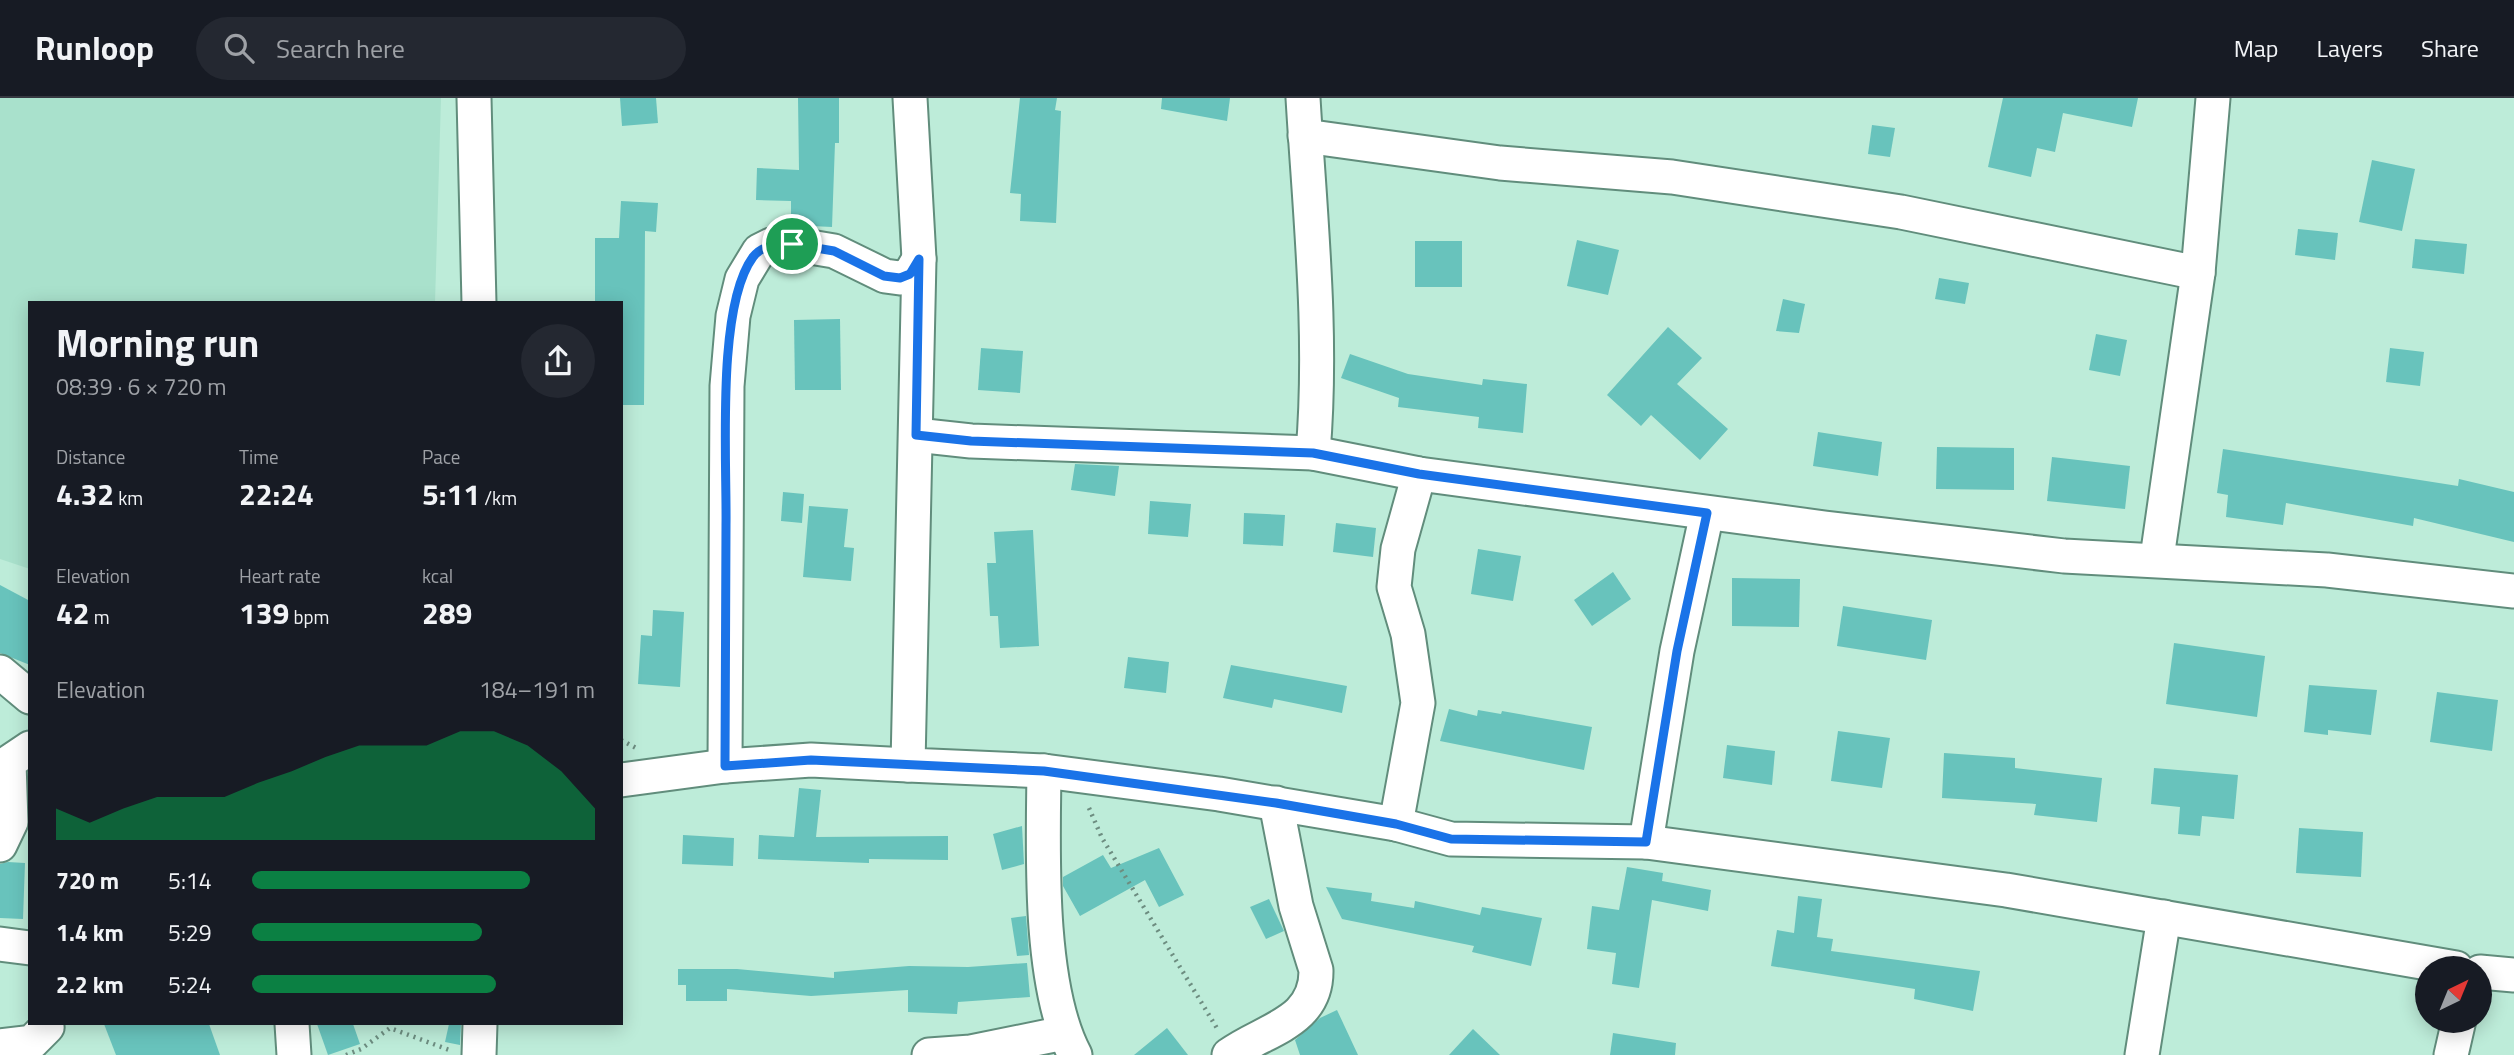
<!DOCTYPE html>
<html lang="en">
<head>
<meta charset="utf-8">
<style>
	body { margin:0; font-family:"Titillium Web",sans-serif; background:#242831; color:#f1f3f6; height:100vh; display:flex; flex-direction:column; font-size:26px; white-space:nowrap }
	* { box-sizing:border-box; margin:0 }
	p { font-size:23px; color:#9ea1a6 }
	.icon { flex:none; width:38px; height:38px; fill:none; stroke:currentColor; stroke-width:2; stroke-linecap:round; stroke-linejoin:round }
	.map { position:relative; flex:1; overflow:hidden }
	.sheet { position:absolute; left:28px; top:203px; width:595px; height:724px; display:flex; flex-direction:column; background:#171b24; border-radius:0px; box-shadow:0 4px 18px #0003 }
	.sheet>* { flex:none }
	.needle { width:46px; rotate:43deg }
	.buttons { position:absolute; left:2415px; top:858px; display:grid; gap:14px }
	.buttons a { display:grid; place-items:center; width:77px; height:77px; border-radius:50%; background:#171b24; box-shadow:0 4px 18px #0003; font-size:35px }
	.pin { position:absolute; display:grid; place-items:center; width:60px; height:60px; color:#fff; margin:-30px; border:4px solid #fff; border-radius:50%; box-shadow:0 2px 7px #0007 }
	.round { display:grid; place-items:center; flex:none; width:74px; height:74px; border-radius:37px; background:#242831 }
	.head { display:flex; align-items:center; justify-content:space-between; height:119px; padding:0 28px }
	h1 { font-size:38px; font-weight:700; line-height:52px }
	.figures { display:grid; grid-template-columns:repeat(3,1fr); gap:10px; height:119px; padding:7px 28px }
	.figures div { display:grid; align-content:center }
	.figures b { font-size:30px; font-weight:700 }
	.figures small { font-size:19px; font-weight:400 }
	.figures p { font-size:19px }
	.chart { height:196px; padding:14px 28px }
	.chart p { display:flex; justify-content:space-between }
	.chart svg { width:100%; height:126px; margin-top:7px; fill:#0b8043; opacity:.7 }
	ul { padding:0 28px; list-style:none; font-size:23px }
	li { display:grid; grid-template-columns:112px 84px 1fr; align-items:center; height:52px }
	li i { height:18px; border-radius:9px; background:#0b8043 }
	header { display:flex; align-items:center; gap:42px; box-sizing:border-box; height:98px; padding:0 35px; background:#171b24; border-bottom:2px solid #363941 }
	header strong { font-size:33px }
	nav { display:flex; gap:38px; margin-inline-start:auto; font-size:24px }
	.search { width:490px; height:63px; background:#242831; display:flex; align-items:center; gap:18px; box-sizing:border-box; padding:0 24px; border-radius:38px; color:#9ea1a6; font-size:26px }
	.map>svg:first-child { display:block }
</style>
</head>
<body>
<header>
<strong>Runloop</strong>
<div class="search"><svg class="icon" aria-label="search" viewBox="0 0 24 24"><circle cx="10" cy="10" r="6"/><path d="M15 15l6 6"/></svg>Search here</div>
<nav><a>Map</a><a>Layers</a><a>Share</a></nav>
</header>
<div class="map">
<svg width="2514" height="957" viewBox="0 0 2514 957">
	<rect width="100%" height="100%" fill="#bdecd9"/>
	<!-- built -->
	<polygon fill="#a9e1cc" points="0,0 441,0 435,205 30,205 30,471 0,461"/>
	<!-- building -->
	<g fill="#68c3bc">
		<polygon points="620,0 656,0 658,25 622,28"/>
		<polygon points="798,0 839,0 839,45 835,45 832,129 791,127 791,103 756,102 757,70 799,72"/>
		<polygon points="1020,0 1057,0 1055,12 1061,13 1056,125 1020,123 1021,96 1010,95"/>
		<polygon points="1162,0 1230,0 1227,23 1161,11"/>
		<polygon points="2003,0 2138,0 2132,29 2063,15 2055,54 2037,50 2031,79 1988,69"/>
		<polygon points="1872,27 1895,30 1890,59 1868,56"/>
		<polygon points="2372,62 2415,71 2402,133 2359,124"/>
		<polygon points="621,103 658,105 656,134 645,133 644,307 621,307 621,205 595,205 595,140 619,140"/>
		<polygon points="2298,131 2338,135 2335,162 2295,157"/>
		<polygon points="2415,141 2467,146 2464,176 2412,170"/>
		<polygon points="1577,142 1619,152 1608,197 1567,188"/>
		<rect x="1415" y="143" width="47" height="46"/>
		<polygon points="1939,180 1969,185 1965,206 1935,201"/>
		<polygon points="1783,201 1805,206 1799,235 1776,233"/>
		<polygon points="840,221 841,292 795,292 794,222"/>
		<polygon points="1668,229 1702,260 1677,286 1728,331 1700,362 1651,317 1641,328 1607,297"/>
		<polygon points="2096,236 2127,242 2120,278 2089,272"/>
		<polygon points="981,250 1023,253 1020,295 978,292"/>
		<polygon points="2390,250 2424,254 2420,288 2386,284"/>
		<polygon points="1350,256 1408,276 1482,287 1483,281 1527,286 1523,335 1478,330 1479,319 1398,309 1399,300 1341,280"/>
		<polygon points="1818,334 1882,344 1878,378 1813,368"/>
		<polygon points="1937,349 2014,350 2014,392 1936,391"/>
		<polygon points="2223,351 2458,388 2459,381 2514,394 2514,444 2414,420 2413,428 2286,405 2283,427 2226,419 2228,397 2217,395"/>
		<polygon points="2052,359 2130,368 2125,411 2047,403"/>
		<polygon points="1075,366 1119,368 1115,398 1071,392"/>
		<polygon points="783,394 804,396 802,425 781,423"/>
		<polygon points="1150,403 1191,406 1188,439 1148,436"/>
		<polygon points="809,408 848,411 844,449 854,450 851,483 803,479"/>
		<polygon points="1244,415 1285,417 1283,448 1243,446"/>
		<polygon points="1336,425 1376,430 1373,459 1333,454"/>
		<polygon points="1033,432 1039,548 1000,550 998,518 990,518 987,465 996,465 994,434"/>
		<polygon points="1478,451 1521,458 1513,503 1471,496"/>
		<polygon points="1613,474 1631,501 1592,528 1574,502"/>
		<polygon points="1732,480 1800,481 1799,529 1732,528"/>
		<polygon points="0,487 30,503 30,567 0,555"/>
		<polygon points="1843,508 1932,522 1926,562 1837,548"/>
		<polygon points="653,512 684,514 680,589 638,586 641,537 652,538"/>
		<polygon points="2174,545 2265,558 2257,619 2166,606"/>
		<polygon points="1128,559 1169,564 1166,595 1124,590"/>
		<polygon points="1231,567 1347,588 1342,615 1274,601 1272,610 1223,600"/>
		<polygon points="2309,587 2377,592 2371,637 2328,632 2328,637 2304,634"/>
		<polygon points="2437,594 2498,602 2492,653 2430,644"/>
		<polygon points="1449,611 1477,618 1478,612 1501,616 1502,613 1592,629 1584,672 1440,643"/>
		<polygon points="1838,633 1890,640 1882,690 1831,683"/>
		<polygon points="1727,647 1775,653 1772,687 1723,680"/>
		<polygon points="1944,655 2015,660 2015,670 2102,680 2097,724 2034,717 2036,706 1942,700"/>
		<polygon points="2154,670 2238,677 2234,721 2202,718 2200,738 2178,736 2180,709 2151,706"/>
		<polygon points="799,690 821,692 816,739 948,738 948,762 869,761 869,765 758,761 759,737 794,739"/>
		<polygon points="1022,728 1024,766 1002,772 993,736"/>
		<polygon points="2299,730 2363,734 2361,779 2296,775"/>
		<polygon points="683,737 734,740 733,768 682,766"/>
		<polygon points="1159,750 1184,797 1159,809 1145,782 1080,818 1063,788 1063,779 1103,757 1111,770"/>
		<polygon points="8,764 25,765 23,821 0,820 0,766"/>
		<polygon points="1627,769 1663,775 1662,783 1711,792 1708,813 1652,802 1639,890 1612,886 1616,855 1587,851 1592,808 1619,812"/>
		<polygon points="1326,789 1372,795 1371,803 1414,810 1415,803 1480,817 1482,809 1542,820 1531,868 1472,854 1474,848 1342,821"/>
		<polygon points="1798,798 1822,801 1817,839 1833,841 1831,853 1980,873 1973,913 1914,901 1915,891 1771,868 1777,832 1794,835"/>
		<polygon points="1269,801 1284,833 1266,841 1250,809"/>
		<polygon points="1026,818 1029,857 1017,858 1011,820"/>
		<polygon points="1027,865 1030,899 958,904 957,916 908,914 908,892 811,898 727,891 727,903 686,903 686,887 678,887 678,871 737,871 834,880 834,874 909,868 968,869"/>
		<polygon points="1337,912 1358,957 1300,957 1295,942 1320,920"/>
		<polygon points="104,926 209,926 220,957 116,957"/>
		<polygon points="317,926 353,926 360,946 328,957"/>
		<polygon points="449,926 461,926 460,947 445,944"/>
		<polygon points="1167,930 1188,957 1134,957"/>
		<polygon points="1473,931 1500,957 1449,957"/>
		<polygon points="1613,935 1676,945 1675,957 1610,957"/>
	</g>
	<g fill="none" stroke-linecap="round" stroke-linejoin="round">
		<defs>
			<g id="street">
				<polyline points="474,0 479,205"/>
				<polyline points="910,0 919,161 908,667 1044,673 1219,696 1396,726 1451,741 1646,744 2006,792 2456,870"/>
				<path d="M 1303,0 C 1310,118 1323,236 1313,355"/>
				<polyline points="1305,38 1500,65 1672,79 1901,114 2198,175"/>
				<polyline points="916,337 971,343 1313,355 1419,376 1825,430 2064,458 2327,472 2514,493"/>
				<polyline points="2157,460 2198,175 2213,0"/>
				<polyline points="0,574 30,599"/>
				<polyline points="725,668 727,288 733,218 742,181 759,153 771,147 792,146 834,153 885,178 900,180 910,176 919,161"/>
				<path d="M 1044,673 C 1043,753 1038,887 1075,957"/>
				<polyline points="621,682 725,668 811,662 908,667"/>
				<polyline points="1396,726 1418,605 1408,536 1394,489 1398,451 1419,376"/>
				<polyline points="1646,744 1677,553 1707,415"/>
				<polyline points="0,747 11,724 9,664 30,650"/>
				<polyline points="0,846 30,850"/>
				<polyline points="2480,874 2514,877"/>
				<polyline points="292,926 294,957"/>
				<polyline points="0,948 32,944 47,929 46,926"/>
				<polyline points="479,957 480,926"/>
				<polyline points="929,957 971,954 1064,935"/>
				<path d="M 1229,957 C 1265,931 1317,925 1316,872 L 1296,808 L 1276,705"/>
				<polyline points="2142,957 2164,819"/>
				<polyline points="2451,957 2459,922"/>
			</g>
		</defs>
		<!-- street casing -->
		<use href="#street" stroke="#618d7c" stroke-width="37"/>
		<!-- path -->
		<g stroke="#6d8d80" stroke-width="4.5" stroke-dasharray="2 5" stroke-linecap="butt">
			<polyline points="621,642 636,650"/>
			<polyline points="1089,710 1102,740 1218,932"/>
			<polyline points="346,957 361,951 390,930 452,953"/>
		</g>
		<!-- street -->
		<use href="#street" stroke="#fff" stroke-width="33"/>
	</g>
	<g fill="none" stroke-linecap="round" stroke-linejoin="round">
		<defs>
			<path id="route" d="M 792,146 L 834,153 L 884,178 L 900,180 L 910,176 L 919,161 L 916,337 L 971,343 L 1313,355 L 1419,376 L 1707,415 L 1677,553 L 1646,744 L 1451,741 L 1396,726 L 1276,705 L 1044,673 L 811,662 L 725,668 C 725,588 726,508 726,427 C 727,363 716,209 753,159 C 763,146 778,147 792,146 Z"/>
		</defs>
		<!-- route casing -->
		<use href="#route" stroke="#fff" stroke-width="14"/>
		<!-- route -->
		<use href="#route" stroke="#1a73e8" stroke-width="9"/>
	</g>
</svg>
<div class="buttons">
<a><svg class="needle" viewBox="-14 -14 28 28"><path d="M0-13l5 13h-10z" fill="#e53935"/><path d="M0 13l5-13h-10z" fill="#9ea1a6"/></svg></a>
</div>
<div class="pin" style="left:792px;top:146px;background:#1e9e55"><svg class="icon" aria-label="arrive" viewBox="0 0 24 24"><path d="M6 21V4h12l-3 4 3 4H6"/></svg></div>
<section class="sheet">
<div class="head"><div><h1>Morning run</h1><p>08:39 · 6 × 720 m</p></div><a class="round"><svg class="icon" aria-label="share" viewBox="0 0 24 24"><path d="M12 15V3M7 8l5-5 5 5M5 13v7h14v-7"/></svg></a></div>
<div class="figures">
<div><p>Distance</p><b>4.32<small> km</small></b></div>
<div><p>Time</p><b>22:24</b></div>
<div><p>Pace</p><b>5:11<small> /km</small></b></div>
</div>
<div class="figures">
<div><p>Elevation</p><b>42<small> m</small></b></div>
<div><p>Heart rate</p><b>139<small> bpm</small></b></div>
<div><p>kcal</p><b>289</b></div>
</div>
<div class="chart"><p><span>Elevation</span>184–191 m</p>
<svg viewBox="0 0 160 44" preserveAspectRatio="none"><path d="M0 44V33L10 38L20 33L30 29L40 29L50 29L60 24L70 20L80 15L90 11L100 11L110 11L120 6L130 6L140 11L150 20L160 33V44z"/></svg>
</div>
<ul>
<li><b>720 m</b>5:14<i style="width:81%"></i></li>
<li><b>1.4 km</b>5:29<i style="width:67%"></i></li>
<li><b>2.2 km</b>5:24<i style="width:71%"></i></li>
</ul>
</section>
</div>
</body>
</html>
